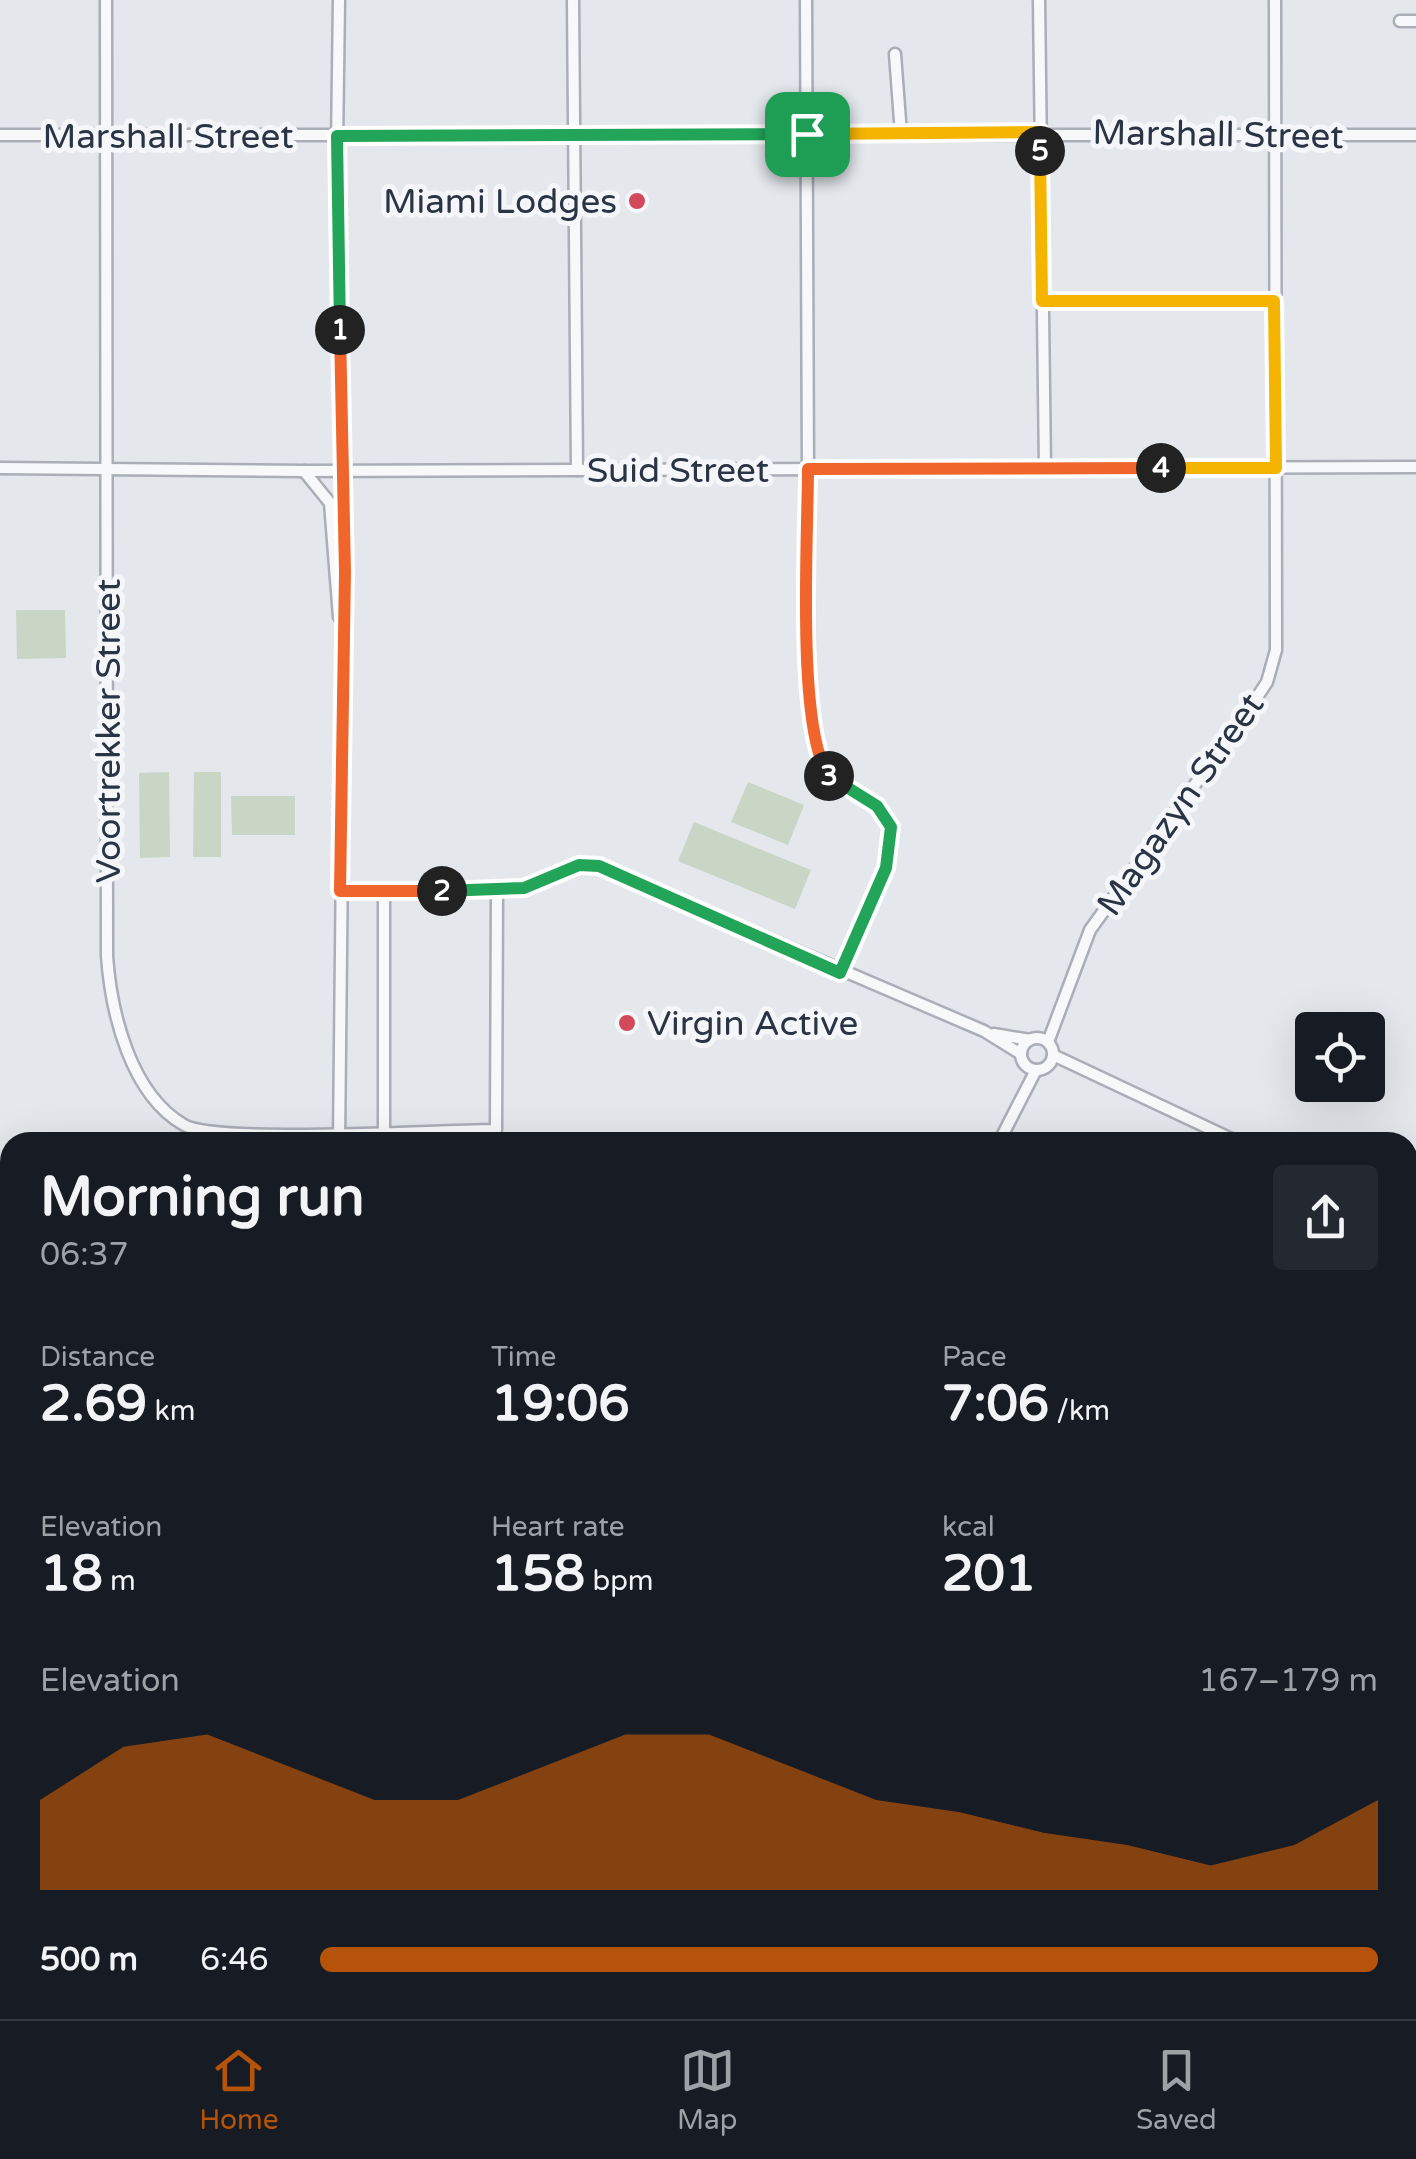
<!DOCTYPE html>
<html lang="en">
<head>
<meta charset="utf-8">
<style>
	body { margin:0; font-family:"Varela Round",sans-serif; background:#242831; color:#f1f3f6; height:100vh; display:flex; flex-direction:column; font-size:38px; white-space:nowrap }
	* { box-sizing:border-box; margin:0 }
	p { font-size:32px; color:#9ea1a6 }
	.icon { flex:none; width:55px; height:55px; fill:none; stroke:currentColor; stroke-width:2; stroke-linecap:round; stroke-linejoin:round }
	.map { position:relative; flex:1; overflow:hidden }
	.panel { position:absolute; left:0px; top:1132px; width:1418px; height:888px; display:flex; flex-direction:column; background:#171b24; border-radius:30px 30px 0 0; box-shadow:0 10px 40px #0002 }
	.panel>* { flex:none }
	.tools { position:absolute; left:1295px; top:1012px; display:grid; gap:20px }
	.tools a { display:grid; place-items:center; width:90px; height:90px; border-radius:10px; background:#171b24; box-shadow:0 10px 40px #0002; font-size:50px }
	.pin { position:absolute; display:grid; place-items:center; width:85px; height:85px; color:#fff; margin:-42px; border-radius:20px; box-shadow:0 5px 15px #0006 }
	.km { position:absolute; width:50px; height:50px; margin:-25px; border-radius:50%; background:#222; color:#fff; font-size:28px; line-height:50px; text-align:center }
	.round { display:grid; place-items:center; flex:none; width:105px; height:105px; border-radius:10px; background:#242831 }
	.headline { display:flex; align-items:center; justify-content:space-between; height:170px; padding:0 40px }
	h1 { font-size:55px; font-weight:700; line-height:75px }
	.stats { display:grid; grid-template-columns:repeat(3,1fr); gap:15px; height:170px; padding:10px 40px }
	.stats div { display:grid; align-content:center }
	.stats b { font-size:50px; font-weight:700 }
	.stats small { font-size:28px; font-weight:400 }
	.stats p { font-size:28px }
	.chart { height:280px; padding:20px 40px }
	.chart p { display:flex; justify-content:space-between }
	.chart svg { width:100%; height:180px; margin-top:10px; fill:#b45309; opacity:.7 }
	ul { padding:0 40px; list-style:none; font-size:32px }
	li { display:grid; grid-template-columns:160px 120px 1fr; align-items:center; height:75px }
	li i { height:25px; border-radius:12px; background:#b45309 }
	.dock { display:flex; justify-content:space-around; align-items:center; height:140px; border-top:2px solid #363941; background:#171b24; font-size:28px; color:#9ea1a6 }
	.dock a { display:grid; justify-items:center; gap:5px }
	.dock .current { color:#b45309 }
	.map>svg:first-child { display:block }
</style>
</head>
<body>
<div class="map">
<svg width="1416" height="2019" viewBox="0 0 1416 2019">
	<rect width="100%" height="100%" fill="#e4e7ec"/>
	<!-- built -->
	<polygon fill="#d2d6de" points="1416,1565 1416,1850 1408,1849 1408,1571"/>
	<!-- green -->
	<g fill="#c9d6c5">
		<polygon points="16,610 65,610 66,658 17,659"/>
		<polygon points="169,772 170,857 140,858 139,773"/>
		<polygon points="194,772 221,772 221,857 193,857"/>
		<polygon points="748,782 804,805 788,845 731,822"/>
		<polygon points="231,796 295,796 295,835 232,835"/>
		<polygon points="694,822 811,870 795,909 678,861"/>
		<polygon points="0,1251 10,1265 10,2010 564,2010 571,2019 0,2019"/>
	</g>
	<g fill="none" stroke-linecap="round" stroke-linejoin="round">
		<defs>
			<g id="minor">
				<path d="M 106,0 L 107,956 C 111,1012 130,1094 184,1125 C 217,1144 443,1130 496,1130 L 497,890"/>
				<polyline points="339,0 337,145 345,572 339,1142"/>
				<polyline points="573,0 577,470"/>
				<polyline points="806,0 809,712 826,771 877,806 891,827 886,868 840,973"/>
				<polyline points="1039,0 1045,468"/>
				<polyline points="1400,21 1416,21"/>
				<polyline points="895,54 901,134"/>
				<polyline points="0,135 1416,135"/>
				<polyline points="1042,301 1274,301"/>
				<polyline points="0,468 304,471 1416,467"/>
				<polyline points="304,471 330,503 339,617"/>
				<polyline points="339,891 513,890 579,865 599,866 984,1031 1021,1054"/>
				<polyline points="994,1034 1030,1040"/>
				<circle cx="1037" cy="1054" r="16"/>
				<polyline points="1048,1042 1090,930 1248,711 1267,682 1276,650 1275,0"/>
				<polyline points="1053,1055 1238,1142"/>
				<polyline points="384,1130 384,893"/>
				<polyline points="999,1142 1036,1070"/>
				<polyline points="1408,1218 1416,1223"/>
				<polyline points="1408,1544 1416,1539"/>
				<polyline points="661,2010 667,2019"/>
				<polyline points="676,2010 681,2019"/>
			</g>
		</defs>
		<!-- minor casing -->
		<use href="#minor" stroke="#a9aeb7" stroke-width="15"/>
		<!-- minor -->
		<use href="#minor" stroke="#f7f8fa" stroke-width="10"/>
	</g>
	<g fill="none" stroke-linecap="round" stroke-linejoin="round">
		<defs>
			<polyline id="split-1" points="340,330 337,136 807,134"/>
			<polyline id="split-2" points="340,330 345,572 340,891 442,891"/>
			<polyline id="split-3" points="442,891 524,888 579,865 599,866 840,973 886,868 891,827 877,806 829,776"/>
			<path id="split-4" d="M 829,776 C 796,730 808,534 808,469 L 1161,468"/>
			<polyline id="split-5" points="1040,151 1042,301 1274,301 1276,468 1161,468"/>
			<polyline id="split-6" points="807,134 1040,132 1040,151"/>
		</defs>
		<!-- split-1 casing -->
		<use href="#split-1" stroke="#fff" stroke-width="20"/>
		<!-- split-2 casing -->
		<use href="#split-2" stroke="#fff" stroke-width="20"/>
		<!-- split-3 casing -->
		<use href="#split-3" stroke="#fff" stroke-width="20"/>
		<!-- split-4 casing -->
		<use href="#split-4" stroke="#fff" stroke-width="20"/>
		<!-- split-5 casing -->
		<use href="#split-5" stroke="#fff" stroke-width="20"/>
		<!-- split-6 casing -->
		<use href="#split-6" stroke="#fff" stroke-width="20"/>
		<!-- split-1 -->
		<use href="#split-1" stroke="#22a559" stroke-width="12"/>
		<!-- split-2 -->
		<use href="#split-2" stroke="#f0652b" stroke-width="12"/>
		<!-- split-3 -->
		<use href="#split-3" stroke="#22a559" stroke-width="12"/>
		<!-- split-4 -->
		<use href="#split-4" stroke="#f0652b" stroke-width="12"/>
		<!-- split-5 -->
		<use href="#split-5" stroke="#f5b400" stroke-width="12"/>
		<!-- split-6 -->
		<use href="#split-6" stroke="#f5b400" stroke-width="12"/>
	</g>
	<!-- markers -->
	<g fill="#d1495b" stroke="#f4f6f9" stroke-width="4">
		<circle cx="637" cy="201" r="10"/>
		<circle cx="627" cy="1023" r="10"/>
	</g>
	<g text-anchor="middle" stroke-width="10" stroke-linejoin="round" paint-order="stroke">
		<!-- street labels -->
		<g font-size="35" fill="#2b3445" stroke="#f4f6f9">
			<text transform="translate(1218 134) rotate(1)" y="12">Marshall Street</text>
			<text x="168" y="148">Marshall Street</text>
			<text x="678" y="482">Suid Street</text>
			<text transform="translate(108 731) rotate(-90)" y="12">Voortrekker Street</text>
			<text transform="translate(1180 804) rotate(-55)" y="12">Magazyn Street</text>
		</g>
		<!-- poi labels -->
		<g font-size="35" fill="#2b3445" stroke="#f4f6f9" text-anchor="end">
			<text x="617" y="213">Miami Lodges</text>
			<text x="647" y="1035" text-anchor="start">Virgin Active</text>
		</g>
	</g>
</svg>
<div class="tools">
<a><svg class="icon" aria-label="locate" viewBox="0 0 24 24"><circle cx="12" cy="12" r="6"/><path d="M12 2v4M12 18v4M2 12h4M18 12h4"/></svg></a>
</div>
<div class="pin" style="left:807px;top:134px;background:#1e9e55"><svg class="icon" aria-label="arrive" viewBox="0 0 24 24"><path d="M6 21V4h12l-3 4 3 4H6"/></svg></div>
<b class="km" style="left:340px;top:330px">1</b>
<b class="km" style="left:442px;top:891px">2</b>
<b class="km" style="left:829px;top:776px">3</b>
<b class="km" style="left:1161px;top:468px">4</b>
<b class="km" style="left:1040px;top:151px">5</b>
<section class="panel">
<div class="headline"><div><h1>Morning run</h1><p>06:37</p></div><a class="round"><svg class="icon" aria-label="share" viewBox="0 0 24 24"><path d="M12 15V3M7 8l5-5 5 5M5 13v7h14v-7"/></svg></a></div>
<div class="stats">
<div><p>Distance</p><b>2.69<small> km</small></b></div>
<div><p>Time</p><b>19:06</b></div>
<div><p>Pace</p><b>7:06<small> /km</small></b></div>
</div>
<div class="stats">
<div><p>Elevation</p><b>18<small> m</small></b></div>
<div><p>Heart rate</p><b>158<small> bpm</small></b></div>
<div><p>kcal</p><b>201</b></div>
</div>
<div class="chart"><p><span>Elevation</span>167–179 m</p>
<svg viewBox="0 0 160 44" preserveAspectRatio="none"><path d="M0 44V22L10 9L20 6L30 14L40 22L50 22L60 14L70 6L80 6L90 14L100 22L110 25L120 30L130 33L140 38L150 33L160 22V44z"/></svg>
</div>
<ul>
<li><b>500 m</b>6:46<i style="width:100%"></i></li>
</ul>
</section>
</div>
<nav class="dock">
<a class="current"><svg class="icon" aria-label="home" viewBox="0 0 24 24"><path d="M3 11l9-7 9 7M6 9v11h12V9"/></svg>Home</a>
<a><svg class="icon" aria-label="map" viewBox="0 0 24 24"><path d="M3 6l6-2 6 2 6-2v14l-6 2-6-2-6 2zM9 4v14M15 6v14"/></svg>Map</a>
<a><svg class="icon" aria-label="saved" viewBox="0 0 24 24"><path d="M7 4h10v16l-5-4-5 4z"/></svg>Saved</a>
</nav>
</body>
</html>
